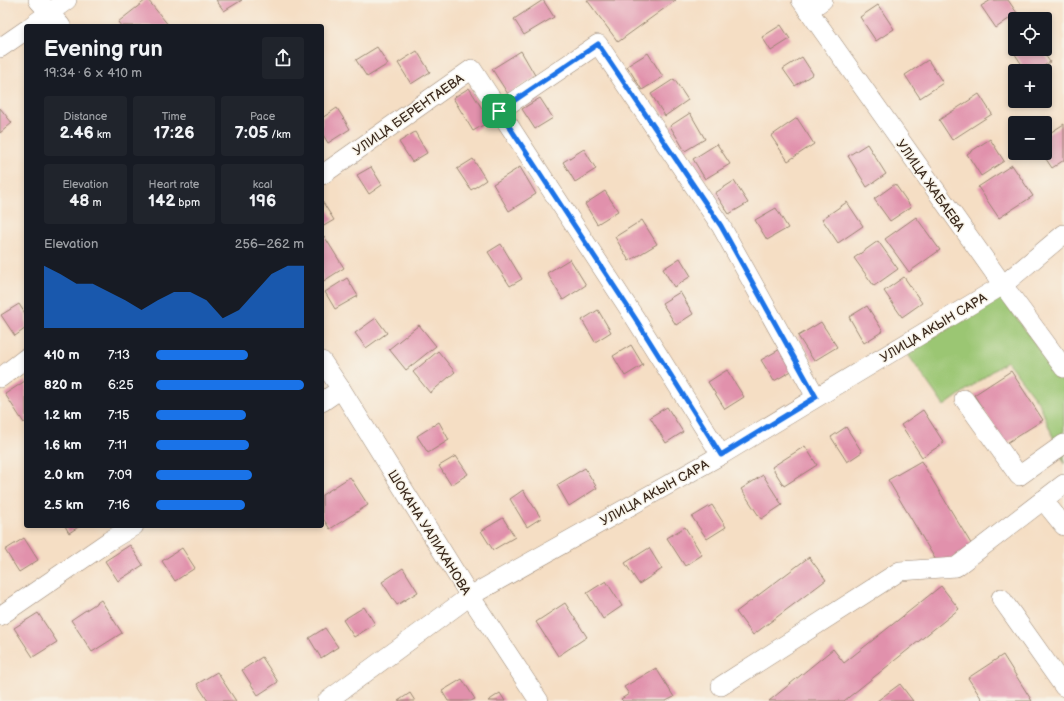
<!DOCTYPE html>
<html lang="en">
<head>
<meta charset="utf-8">
<style>
	body { margin:0; font-family:"Balsamiq Sans",sans-serif; background:#20242c; color:#f1f3f6; height:100vh; display:flex; flex-direction:column; font-size:15px; white-space:nowrap }
	* { box-sizing:border-box; margin:0 }
	p { font-size:13px; color:#9ea1a6 }
	.icon { flex:none; width:22px; height:22px; fill:none; stroke:currentColor; stroke-width:2; stroke-linecap:round; stroke-linejoin:round }
	.map { position:relative; flex:1; overflow:hidden }
	.drawer { position:absolute; left:24px; top:24px; width:300px; height:504px; display:flex; flex-direction:column; background:#171b24; border-radius:4px; box-shadow:0 2px 6px #0003 }
	.drawer>* { flex:none }
	.controls { position:absolute; left:1008px; top:12px; display:grid; gap:8px }
	.controls a { display:grid; place-items:center; width:44px; height:44px; border-radius:4px; background:#171b24; box-shadow:0 2px 6px #0003; font-size:20px }
	.pin { position:absolute; display:grid; place-items:center; width:34px; height:34px; color:#fff; margin:-17px; border-radius:8px; box-shadow:0 2px 6px #0006 }
	.round { display:grid; place-items:center; flex:none; width:42px; height:42px; border-radius:4px; background:#20242c }
	.head { display:flex; align-items:center; justify-content:space-between; height:68px; padding:0 20px }
	h1 { font-size:22px; font-weight:700; line-height:30px }
	.stats { display:grid; grid-template-columns:repeat(3,1fr); gap:6px; height:68px; padding:4px 20px }
	.stats div { display:grid; align-content:center; border-radius:4px; background:#20242c; text-align:center }
	.stats b { font-size:17px; font-weight:700 }
	.stats small { font-size:11px; font-weight:400 }
	.stats p { font-size:11px }
	.chart { height:112px; padding:8px 20px }
	.chart p { display:flex; justify-content:space-between }
	.chart svg { width:100%; height:72px; margin-top:4px; fill:#1a73e8; opacity:.7 }
	ul { padding:0 20px; list-style:none; font-size:13px }
	li { display:grid; grid-template-columns:64px 48px 1fr; align-items:center; height:30px }
	li i { height:10px; border-radius:5px; background:#1a73e8 }
	.map>svg:first-child { display:block }
</style>
</head>
<body>
<div class="map">
<svg width="1064" height="701" viewBox="0 0 1064 701">
	<rect width="100%" height="100%" fill="#f7f3e8"/>
	<filter id="ink" filterUnits="userSpaceOnUse"><feTurbulence type="fractalNoise" baseFrequency=".025" numOctaves="2"/><feDisplacementMap in="SourceGraphic" scale="8" xChannelSelector="R" yChannelSelector="G"/><feConvolveMatrix kernelMatrix="1 2 1 2 8 2 1 2 1" color-interpolation-filters="sRGB"/></filter>
	<filter id="wash" filterUnits="userSpaceOnUse"><feTurbulence type="fractalNoise" baseFrequency=".012" numOctaves="4" result="noise"/><feDisplacementMap in="SourceGraphic" scale="16" xChannelSelector="R" yChannelSelector="G"/><feGaussianBlur stdDeviation="0.9" result="paint"/><feColorMatrix in="noise" values="0 0 0 0 0 0 0 0 0 0 0 0 0 0 0 0 0 1.4 0 .05"/><feComposite in="paint" operator="in"/></filter>
	<g filter="url(#wash)">
		<rect width="100%" height="100%" fill="#f5dec4"/>
		<!-- green -->
		<polygon fill="#9bc673" stroke="#6b7848" points="1001,296 1064,384 1064,464 1040,405 1007,361 944,406 907,353"/>
		<g id="blocks">
			<!-- building -->
			<g fill="#e191ac">
				<polygon points="146,0 148,0 169,26 121,26 118,22"/>
				<polygon points="216,0 242,0 224,11"/>
				<polygon points="543,0 554,17 524,35 514,19"/>
				<polygon points="587,0 676,0 618,42"/>
				<polygon points="991,0 1008,0 1017,13 996,28 981,6"/>
				<polygon points="878,5 894,29 876,41 860,17"/>
				<polygon points="781,25 790,39 771,51 762,37"/>
				<polygon points="1015,46 1015,49 1041,49 1050,62 1036,71 1026,71 1011,48"/>
				<polygon points="377,47 388,64 367,77 356,60"/>
				<polygon points="417,51 430,72 411,84 398,63"/>
				<polygon points="521,51 536,77 508,94 492,69"/>
				<polygon points="648,53 663,77 642,90 627,66"/>
				<polygon points="802,57 813,74 795,86 783,69"/>
				<polygon points="928,60 943,83 920,98 905,75"/>
				<polygon points="674,79 688,100 665,116 651,94"/>
				<polygon points="469,88 490,121 473,131 453,98"/>
				<polygon points="979,94 992,114 952,140 939,120"/>
				<polygon points="540,98 553,118 535,129 522,109"/>
				<polygon points="0,108 12,123 0,133"/>
				<polygon points="337,108 350,129 328,143 322,133 322,118"/>
				<polygon points="690,113 705,139 685,151 670,126"/>
				<polygon points="797,118 814,144 788,161 771,136"/>
				<polygon points="1064,124 1064,160 1052,168 1042,153 1045,153 1045,136"/>
				<polygon points="415,132 427,153 412,162 399,142"/>
				<polygon points="990,139 1004,161 981,176 967,154"/>
				<polygon points="717,144 730,164 705,179 693,159"/>
				<polygon points="867,144 886,174 867,187 848,156"/>
				<polygon points="584,149 596,169 575,182 563,162"/>
				<polygon points="473,159 486,180 471,190 457,169"/>
				<polygon points="1012,165 1033,196 999,218 978,187"/>
				<polygon points="371,167 382,185 369,194 357,175"/>
				<polygon points="520,167 536,194 509,211 493,184"/>
				<polygon points="734,181 748,203 729,214 715,193"/>
				<polygon points="895,184 911,207 890,221 874,199"/>
				<polygon points="605,191 618,211 597,224 585,204"/>
				<polygon points="322,201 334,220 322,227"/>
				<polygon points="847,202 863,226 838,243 822,219"/>
				<polygon points="776,208 788,228 767,240 755,220"/>
				<polygon points="916,217 940,250 909,272 885,239"/>
				<polygon points="642,220 657,244 629,261 615,237"/>
				<polygon points="324,236 344,268 322,282 322,237"/>
				<polygon points="878,241 898,269 874,286 854,258"/>
				<polygon points="501,244 522,279 510,286 488,252"/>
				<polygon points="680,258 691,276 674,287 663,269"/>
				<polygon points="570,259 586,285 563,300 547,273"/>
				<polygon points="904,277 922,303 902,317 884,291"/>
				<polygon points="347,278 358,296 335,309 325,292"/>
				<polygon points="680,292 693,314 676,325 662,303"/>
				<polygon points="19,304 26,315 26,328 15,336 1,315"/>
				<polygon points="867,306 883,331 864,343 849,317"/>
				<polygon points="598,310 611,332 595,342 582,320"/>
				<polygon points="376,318 387,333 366,348 355,333"/>
				<polygon points="821,322 837,347 814,361 798,336"/>
				<polygon points="419,325 436,346 406,370 389,349"/>
				<polygon points="631,345 643,365 625,376 613,356"/>
				<polygon points="782,348 795,369 774,381 761,360"/>
				<polygon points="438,351 455,372 430,393 413,372"/>
				<polygon points="727,370 744,397 725,409 708,382"/>
				<polygon points="1011,371 1043,420 1005,444 974,395"/>
				<polygon points="25,381 26,383 26,421 24,423 5,394"/>
				<polygon points="667,407 683,432 666,443 650,417"/>
				<polygon points="923,410 944,443 922,457 901,425"/>
				<polygon points="439,422 449,440 428,453 417,436"/>
				<polygon points="846,427 862,452 847,462 831,437"/>
				<polygon points="805,446 817,465 784,486 772,467"/>
				<polygon points="456,456 468,474 451,485 439,466"/>
				<polygon points="921,461 973,547 940,567 888,480"/>
				<polygon points="585,468 597,488 569,506 557,485"/>
				<polygon points="763,475 782,505 761,519 741,489"/>
				<polygon points="350,477 368,505 330,529 322,517 322,495"/>
				<polygon points="523,490 541,518 527,527 510,499"/>
				<polygon points="712,505 726,527 707,539 692,517"/>
				<polygon points="503,518 515,537 493,550 481,531"/>
				<polygon points="65,526 80,526 69,533"/>
				<polygon points="685,527 702,555 685,566 667,538"/>
				<polygon points="24,538 38,560 19,572 5,550"/>
				<polygon points="130,545 143,565 118,581 105,561"/>
				<polygon points="182,548 195,568 175,581 162,561"/>
				<polygon points="649,548 662,569 639,584 625,563"/>
				<polygon points="809,557 826,580 753,635 736,612"/>
				<polygon points="403,568 418,592 397,605 382,582"/>
				<polygon points="606,581 622,606 603,619 587,593"/>
				<polygon points="941,586 959,609 844,701 769,701 833,649 844,663"/>
				<polygon points="101,600 122,633 92,652 71,620"/>
				<polygon points="565,603 587,637 558,656 536,622"/>
				<polygon points="364,607 375,624 354,637 343,620"/>
				<polygon points="38,613 57,642 33,657 14,628"/>
				<polygon points="325,628 338,647 321,658 309,638"/>
				<polygon points="1003,655 1032,701 983,701 968,678"/>
				<polygon points="262,657 278,682 258,695 242,670"/>
				<polygon points="656,668 674,697 666,701 623,701 621,699 629,694 624,687"/>
				<polygon points="217,672 236,701 208,701 197,684"/>
				<polygon points="462,679 475,699 471,701 448,701 442,691"/>
				<polygon points="900,684 913,701 877,701"/>
				<polygon points="410,693 415,701 398,701"/>
				<polygon points="500,693 505,701 488,701"/>
			</g>
		</g>
	</g>
	<g filter="url(#ink)">
		<use href="#blocks" fill-opacity="0" stroke="#988471" stroke-width="1"/>
		<g fill="none" stroke-linecap="round" stroke-linejoin="round">
			<defs>
				<g id="minor">
					<polyline points="38,0 61,26"/>
					<polyline points="801,0 1003,285 1064,368"/>
					<polyline points="808,11 823,0"/>
					<polyline points="31,26 67,0"/>
					<polyline points="0,48 26,30"/>
					<polyline points="499,111 598,44 721,226 816,397"/>
					<polyline points="322,175 472,69 635,318 721,455"/>
					<polyline points="322,361 341,389 470,596 539,701"/>
					<polyline points="0,378 26,358"/>
					<polyline points="964,399 1019,476 1064,444"/>
					<polyline points="322,402 341,389"/>
					<polyline points="1043,500 1064,526"/>
					<polyline points="1001,598 1064,687"/>
					<polyline points="0,616 109,541 134,526"/>
					<polyline points="721,686 900,571 956,567 1064,484"/>
					<polyline points="327,701 470,596 721,455 1003,285 1064,234"/>
				</g>
			</defs>
			<!-- minor casing -->
			<use href="#minor" stroke="#988471" stroke-width="20"/>
			<!-- minor -->
			<use href="#minor" stroke="#fff" stroke-width="19"/>
		</g>
	</g>
	<g fill="none" stroke-linecap="round" stroke-linejoin="round" filter="url(#ink)">
		<defs>
			<polygon id="route" points="598,44 721,226 816,397 721,455 635,318 499,111"/>
		</defs>
		<!-- route casing -->
		<use href="#route" stroke="#fff" stroke-width="8"/>
		<!-- route -->
		<use href="#route" stroke="#1a73e8" stroke-width="5"/>
	</g>
	<g text-anchor="middle" stroke-width="3" stroke-linejoin="round" paint-order="stroke">
		<!-- street labels -->
		<g font-size="13" fill="#3b2a1e" stroke="#f7f3e8">
			<text transform="translate(408 114) rotate(-35)" y="5">УЛИЦА БЕРЕНТАЕВА</text>
			<text transform="translate(931 185) rotate(55)" y="5">УЛИЦА ЖАБАЕВА</text>
			<text transform="translate(933 327) rotate(-31)" y="5">УЛИЦА АКЫН САРА</text>
			<text transform="translate(654 492) rotate(-29)" y="5">УЛИЦА АКЫН САРА</text>
			<text transform="translate(430 532) rotate(58)" y="5">ШОКАНА УАЛИХАНОВА</text>
		</g>
	</g>
</svg>
<div class="controls">
<a><svg class="icon" aria-label="locate" viewBox="0 0 24 24"><circle cx="12" cy="12" r="6"/><path d="M12 2v4M12 18v4M2 12h4M18 12h4"/></svg></a>
<a>+</a>
<a>−</a>
</div>
<div class="pin" style="left:499px;top:111px;background:#1e9e55"><svg class="icon" aria-label="arrive" viewBox="0 0 24 24"><path d="M6 21V4h12l-3 4 3 4H6"/></svg></div>
<section class="drawer">
<div class="head"><div><h1>Evening run</h1><p>19:34 · 6 × 410 m</p></div><a class="round"><svg class="icon" aria-label="share" viewBox="0 0 24 24"><path d="M12 15V3M7 8l5-5 5 5M5 13v7h14v-7"/></svg></a></div>
<div class="stats">
<div><p>Distance</p><b>2.46<small> km</small></b></div>
<div><p>Time</p><b>17:26</b></div>
<div><p>Pace</p><b>7:05<small> /km</small></b></div>
</div>
<div class="stats">
<div><p>Elevation</p><b>48<small> m</small></b></div>
<div><p>Heart rate</p><b>142<small> bpm</small></b></div>
<div><p>kcal</p><b>196</b></div>
</div>
<div class="chart"><p><span>Elevation</span>256–262 m</p>
<svg viewBox="0 0 160 44" preserveAspectRatio="none"><path d="M0 44V6L10 11L20 17L30 17L40 22L50 27L60 33L70 27L80 22L90 22L100 27L110 38L120 33L130 22L140 11L150 6L160 6V44z"/></svg>
</div>
<ul>
<li><b>410 m</b>7:13<i style="width:62%"></i></li>
<li><b>820 m</b>6:25<i style="width:100%"></i></li>
<li><b>1.2 km</b>7:15<i style="width:61%"></i></li>
<li><b>1.6 km</b>7:11<i style="width:63%"></i></li>
<li><b>2.0 km</b>7:09<i style="width:65%"></i></li>
<li><b>2.5 km</b>7:16<i style="width:60%"></i></li>
</ul>
</section>
</div>
</body>
</html>
